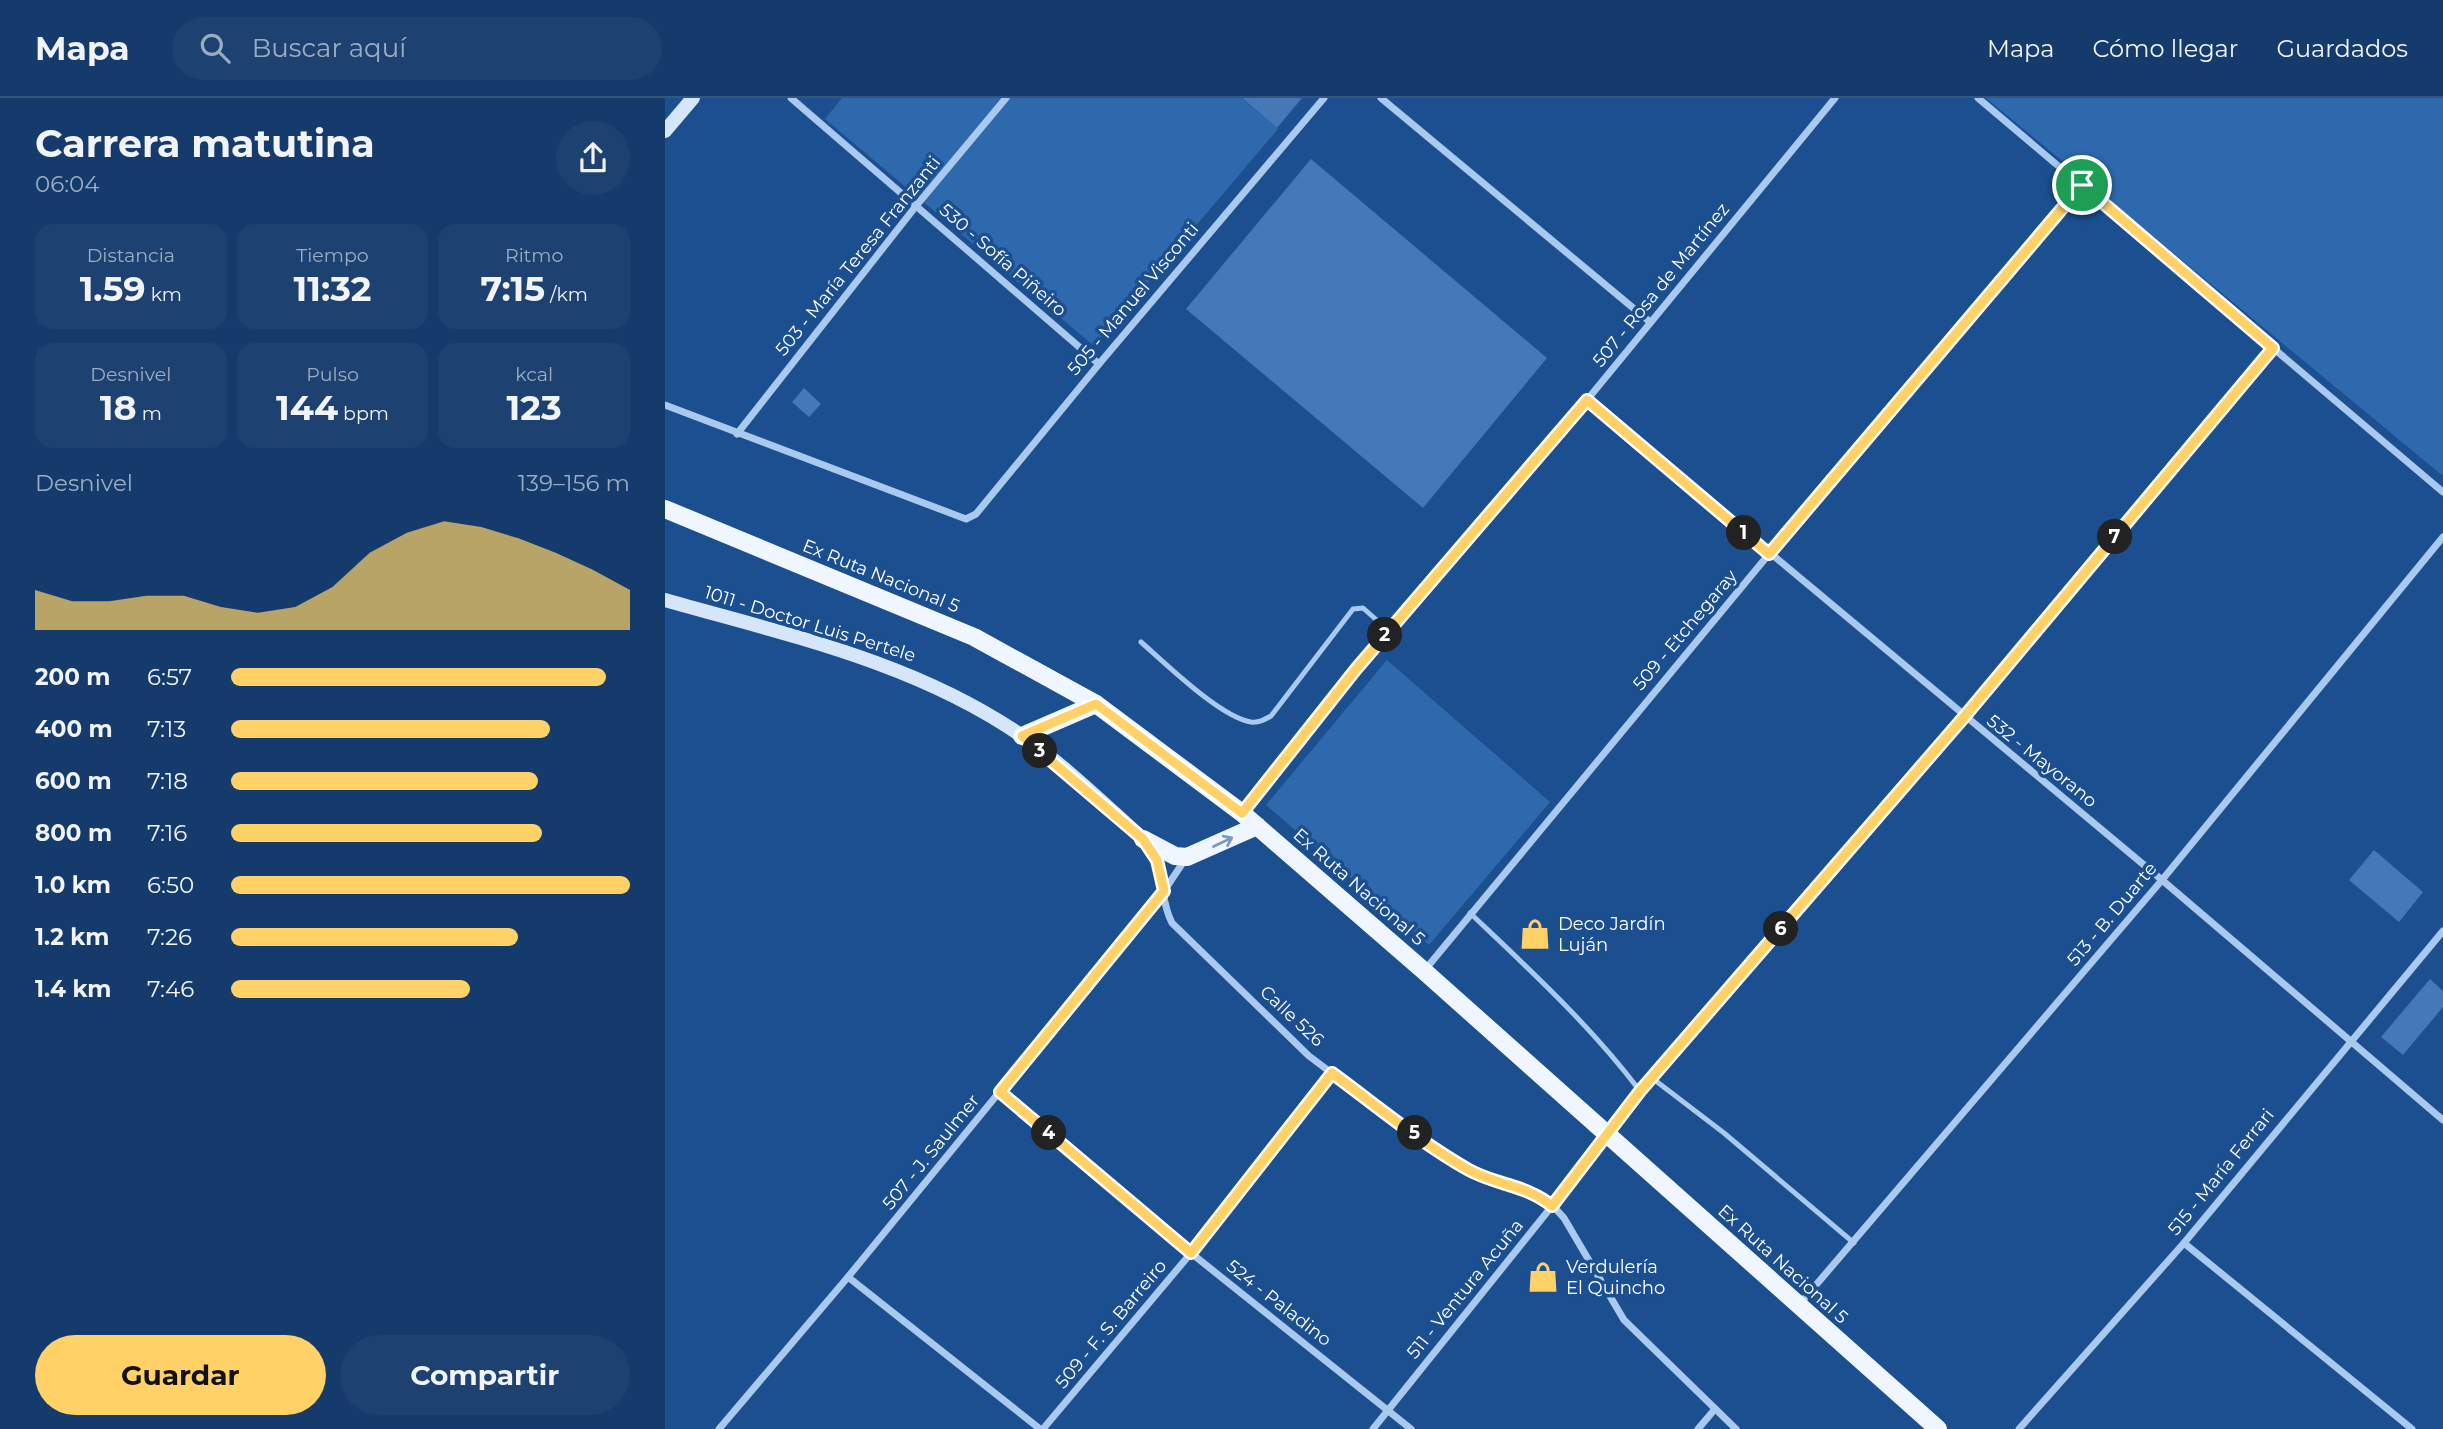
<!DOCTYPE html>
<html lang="es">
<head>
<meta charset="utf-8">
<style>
	body { margin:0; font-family:Montserrat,sans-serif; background:#1d4271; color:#f1f3f6; height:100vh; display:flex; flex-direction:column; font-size:26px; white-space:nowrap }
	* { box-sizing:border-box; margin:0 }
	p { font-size:23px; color:#9dadc1 }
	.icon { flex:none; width:38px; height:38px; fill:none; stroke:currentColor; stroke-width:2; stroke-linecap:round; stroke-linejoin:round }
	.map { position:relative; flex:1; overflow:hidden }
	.sheet { display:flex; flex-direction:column; background:#143b6b; width:665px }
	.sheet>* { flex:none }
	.pin { position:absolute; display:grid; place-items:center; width:60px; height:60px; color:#fff; margin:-30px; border:4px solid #fff; border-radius:50%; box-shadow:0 2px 7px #0007 }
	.km { position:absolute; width:35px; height:35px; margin:-18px; border-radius:50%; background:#222; color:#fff; font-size:19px; line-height:35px; text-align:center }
	.round { display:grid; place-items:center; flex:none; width:74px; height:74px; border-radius:37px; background:#1d4271 }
	.overview { display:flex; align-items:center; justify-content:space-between; height:119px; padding:0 35px }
	h1 { font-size:38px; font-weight:700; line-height:52px }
	.stats { display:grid; grid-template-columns:repeat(3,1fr); gap:10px; height:119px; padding:7px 35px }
	.stats div { display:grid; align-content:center; border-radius:18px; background:#1d4271; text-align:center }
	.stats b { font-size:35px; font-weight:700 }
	.stats small { font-size:19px; font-weight:400 }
	.stats p { font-size:19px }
	.chart { height:196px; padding:14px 35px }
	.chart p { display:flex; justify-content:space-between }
	.chart svg { width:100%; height:126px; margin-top:7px; fill:#ffd166; opacity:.7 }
	.button { display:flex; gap:14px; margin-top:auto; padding:14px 35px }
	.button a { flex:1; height:80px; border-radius:42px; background:#ffd166; color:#111; font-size:28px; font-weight:700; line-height:80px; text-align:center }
	.button a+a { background:#1d4271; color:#f1f3f6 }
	ul { padding:0 35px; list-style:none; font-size:23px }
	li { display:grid; grid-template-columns:112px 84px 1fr; align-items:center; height:52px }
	li i { height:18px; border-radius:9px; background:#ffd166 }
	header { display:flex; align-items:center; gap:42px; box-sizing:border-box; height:98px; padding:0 35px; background:#143b6b; border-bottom:2px solid #33557e }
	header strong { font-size:33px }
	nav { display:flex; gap:38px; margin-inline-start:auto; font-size:24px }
	.search { width:490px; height:63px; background:#1d4271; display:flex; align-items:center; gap:18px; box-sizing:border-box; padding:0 24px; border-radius:38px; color:#9dadc1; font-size:26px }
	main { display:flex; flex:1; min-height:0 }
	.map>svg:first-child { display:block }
</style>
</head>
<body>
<header>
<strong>Mapa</strong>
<div class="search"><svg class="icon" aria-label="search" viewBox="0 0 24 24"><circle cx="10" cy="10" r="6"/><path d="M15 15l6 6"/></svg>Buscar aquí</div>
<nav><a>Mapa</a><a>Cómo llegar</a><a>Guardados</a></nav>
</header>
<main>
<section class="sheet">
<div class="overview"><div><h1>Carrera matutina</h1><p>06:04</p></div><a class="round"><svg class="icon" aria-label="share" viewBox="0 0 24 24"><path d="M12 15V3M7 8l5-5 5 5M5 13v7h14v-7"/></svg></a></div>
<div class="stats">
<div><p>Distancia</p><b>1.59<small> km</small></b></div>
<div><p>Tiempo</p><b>11:32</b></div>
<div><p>Ritmo</p><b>7:15<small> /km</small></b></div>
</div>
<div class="stats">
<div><p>Desnivel</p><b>18<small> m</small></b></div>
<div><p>Pulso</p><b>144<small> bpm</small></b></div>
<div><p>kcal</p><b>123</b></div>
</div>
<div class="chart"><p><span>Desnivel</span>139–156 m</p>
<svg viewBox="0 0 160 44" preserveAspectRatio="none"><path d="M0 44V30L10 34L20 34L30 32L40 32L50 36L60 38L70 36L80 29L90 17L100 10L110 6L120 8L130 12L140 17L150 23L160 30V44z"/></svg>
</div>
<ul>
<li><b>200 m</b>6:57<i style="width:94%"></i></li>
<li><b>400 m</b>7:13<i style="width:80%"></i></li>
<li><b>600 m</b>7:18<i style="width:77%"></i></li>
<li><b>800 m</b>7:16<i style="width:78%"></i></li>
<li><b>1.0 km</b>6:50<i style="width:100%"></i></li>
<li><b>1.2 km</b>7:26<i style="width:72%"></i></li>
<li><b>1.4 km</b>7:46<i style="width:60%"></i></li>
</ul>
<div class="button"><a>Guardar</a><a>Compartir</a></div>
</section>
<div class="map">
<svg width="1778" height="1331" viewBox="0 0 1778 1331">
	<rect width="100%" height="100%" fill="#1b4f8f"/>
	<!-- green -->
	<g fill="#2e69ad">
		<polygon points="177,0 576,0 613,31 429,248 160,21"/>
		<polygon points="1321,0 1778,0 1778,378"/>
		<polygon points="722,562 885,704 764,847 601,707"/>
	</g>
	<!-- building -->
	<g fill="#4478b7">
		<polygon points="577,0 637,0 612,30"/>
		<polygon points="646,61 882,260 758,410 521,211"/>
		<polygon points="139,290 156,306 144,319 127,304"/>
		<polygon points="1709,752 1758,794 1734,824 1684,782"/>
		<polygon points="1765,881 1778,893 1778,909 1738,957 1716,939"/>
	</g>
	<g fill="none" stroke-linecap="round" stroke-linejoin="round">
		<!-- lane -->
		<g stroke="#a9c9ee" stroke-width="5">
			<path d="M 476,544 C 500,565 555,619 586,624 C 594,625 599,622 606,618 L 688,511 L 698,510 L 724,533"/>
			<path d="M 805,815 C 865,872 925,927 975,993"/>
			<polyline points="987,980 1059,1035 1189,1145"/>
		</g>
		<!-- street -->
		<g stroke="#a9c9ee" stroke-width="7">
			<polyline points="126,0 434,266"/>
			<polyline points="716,0 985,224"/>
			<polyline points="1313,0 1778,394"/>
			<polyline points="922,302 1497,782 1778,1022"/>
			<polyline points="0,307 301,421 311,416 434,266 659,0"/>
			<polyline points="72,336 251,108 341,0"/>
			<polyline points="578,715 691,571 922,302 1170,0"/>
			<path d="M 484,751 C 501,777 494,800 507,825 L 644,958 C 692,994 741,1033 792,1065 C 817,1081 840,1082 866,1093 C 880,1098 890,1110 899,1120 L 959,1222 L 1071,1331"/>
			<polyline points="759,873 1104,456 1417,87"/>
			<polyline points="335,994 526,1155 746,1331"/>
			<polyline points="1519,1145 1747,1331"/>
			<polyline points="183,1179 375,1331"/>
			<polyline points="1133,1208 1497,782 1778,439"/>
			<polyline points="54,1331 183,1179 499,793 521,760"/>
			<polyline points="378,1331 526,1155 667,975"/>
			<polyline points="708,1331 887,1108 975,993 1299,619 1608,250"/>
			<polyline points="1033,1331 1050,1311"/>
			<polyline points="1354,1331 1519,1145 1778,833"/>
		</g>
		<!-- secondary -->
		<g stroke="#d6e6fa" stroke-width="14">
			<polyline points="0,33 28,0"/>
			<path d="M 0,502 C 122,537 250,564 357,638 C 399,667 440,707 478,741"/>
		</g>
		<!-- primary -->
		<g stroke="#f0f6ff" stroke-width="18">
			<polyline points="0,411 309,539 431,606 577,715 759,873 1273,1331"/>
			<polyline points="357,638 431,606"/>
			<polyline points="478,741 510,758 522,759 592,728"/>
		</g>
	</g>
	<!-- one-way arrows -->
	<defs><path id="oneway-shaft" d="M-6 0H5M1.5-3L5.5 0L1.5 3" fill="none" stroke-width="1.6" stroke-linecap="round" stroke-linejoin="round" transform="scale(1.75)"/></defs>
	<use stroke="#7b9ac1" href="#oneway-shaft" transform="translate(558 744) rotate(-25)"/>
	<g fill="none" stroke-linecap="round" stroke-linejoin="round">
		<defs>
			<path id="route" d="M 1417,87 L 1608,250 L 1299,619 L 975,993 L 887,1108 C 862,1087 831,1087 804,1072 C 756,1045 712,1008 667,975 L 526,1155 L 335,994 L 499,793 L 492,762 L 478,741 L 357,638 L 431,606 L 577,715 L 691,571 L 922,302 L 1104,456 Z"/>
		</defs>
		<!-- route casing -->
		<use href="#route" stroke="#fff" stroke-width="14"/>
		<!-- route -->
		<use href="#route" stroke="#ffd166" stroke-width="9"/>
	</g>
	<!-- icons -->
	<defs>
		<symbol id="shop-bare" viewBox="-9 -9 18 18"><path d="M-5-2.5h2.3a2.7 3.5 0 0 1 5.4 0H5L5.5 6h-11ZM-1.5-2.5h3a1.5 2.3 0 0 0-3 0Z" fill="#ffd166" stroke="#1b4f8f" stroke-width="2.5" paint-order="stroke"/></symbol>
	</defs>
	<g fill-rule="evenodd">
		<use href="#shop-bare" x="848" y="814" width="44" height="44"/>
		<use href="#shop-bare" x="856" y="1157" width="44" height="44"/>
	</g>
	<g text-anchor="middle" stroke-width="7" stroke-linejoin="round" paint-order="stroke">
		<!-- street labels -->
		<g font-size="18" fill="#fff" stroke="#1b4f8f">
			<text transform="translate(193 158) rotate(-51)" y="6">503 - María Teresa Franzanti</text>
			<text transform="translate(338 162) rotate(41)" y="6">530 - Sofía Piñeiro</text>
			<text transform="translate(996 187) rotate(-51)" y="6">507 - Rosa de Martínez</text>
			<text transform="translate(468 201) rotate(-50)" y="6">505 - Manuel Visconti</text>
			<text transform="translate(216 478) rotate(22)" y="6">Ex Ruta Nacional 5</text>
			<text transform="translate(145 526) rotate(17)" y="6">1011 - Doctor Luis Pertele</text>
			<text transform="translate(1020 532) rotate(-50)" y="6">509 - Etchegaray</text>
			<text transform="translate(1377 663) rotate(39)" y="6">532 - Mayorano</text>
			<text transform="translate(694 789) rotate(41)" y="6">Ex Ruta Nacional 5</text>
			<text transform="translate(1447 816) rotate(-50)" y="6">513 - B. Duarte</text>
			<text transform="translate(627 918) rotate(43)" y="6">Calle 526</text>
			<text transform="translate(266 1054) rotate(-51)" y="6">507 - J. Saulmer</text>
			<text transform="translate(1556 1074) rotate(-51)" y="6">515 - María Ferrari</text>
			<text transform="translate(1118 1166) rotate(42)" y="6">Ex Ruta Nacional 5</text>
			<text transform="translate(800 1191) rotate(-51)" y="6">511 - Ventura Acuña</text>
			<text transform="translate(614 1205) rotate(38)" y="6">524 - Paladino</text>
			<text transform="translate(446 1226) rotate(-50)" y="6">509 - F. S. Barreiro</text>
		</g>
		<!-- poi labels -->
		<g font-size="18" fill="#fff" stroke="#1b4f8f" text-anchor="start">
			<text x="893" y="832">Deco Jardín<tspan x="893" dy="21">Luján</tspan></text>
			<text x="901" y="1175">Verdulería<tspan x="901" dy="21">El Quincho</tspan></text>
		</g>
	</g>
</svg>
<div class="pin" style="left:1417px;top:87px;background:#1e9e55"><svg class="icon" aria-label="arrive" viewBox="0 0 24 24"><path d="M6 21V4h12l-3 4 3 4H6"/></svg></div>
<b class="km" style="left:1079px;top:435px">1</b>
<b class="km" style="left:720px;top:537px">2</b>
<b class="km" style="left:375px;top:653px">3</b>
<b class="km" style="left:384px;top:1035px">4</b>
<b class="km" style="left:750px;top:1035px">5</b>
<b class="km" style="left:1116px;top:831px">6</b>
<b class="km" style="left:1450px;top:439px">7</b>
</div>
</main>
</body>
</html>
